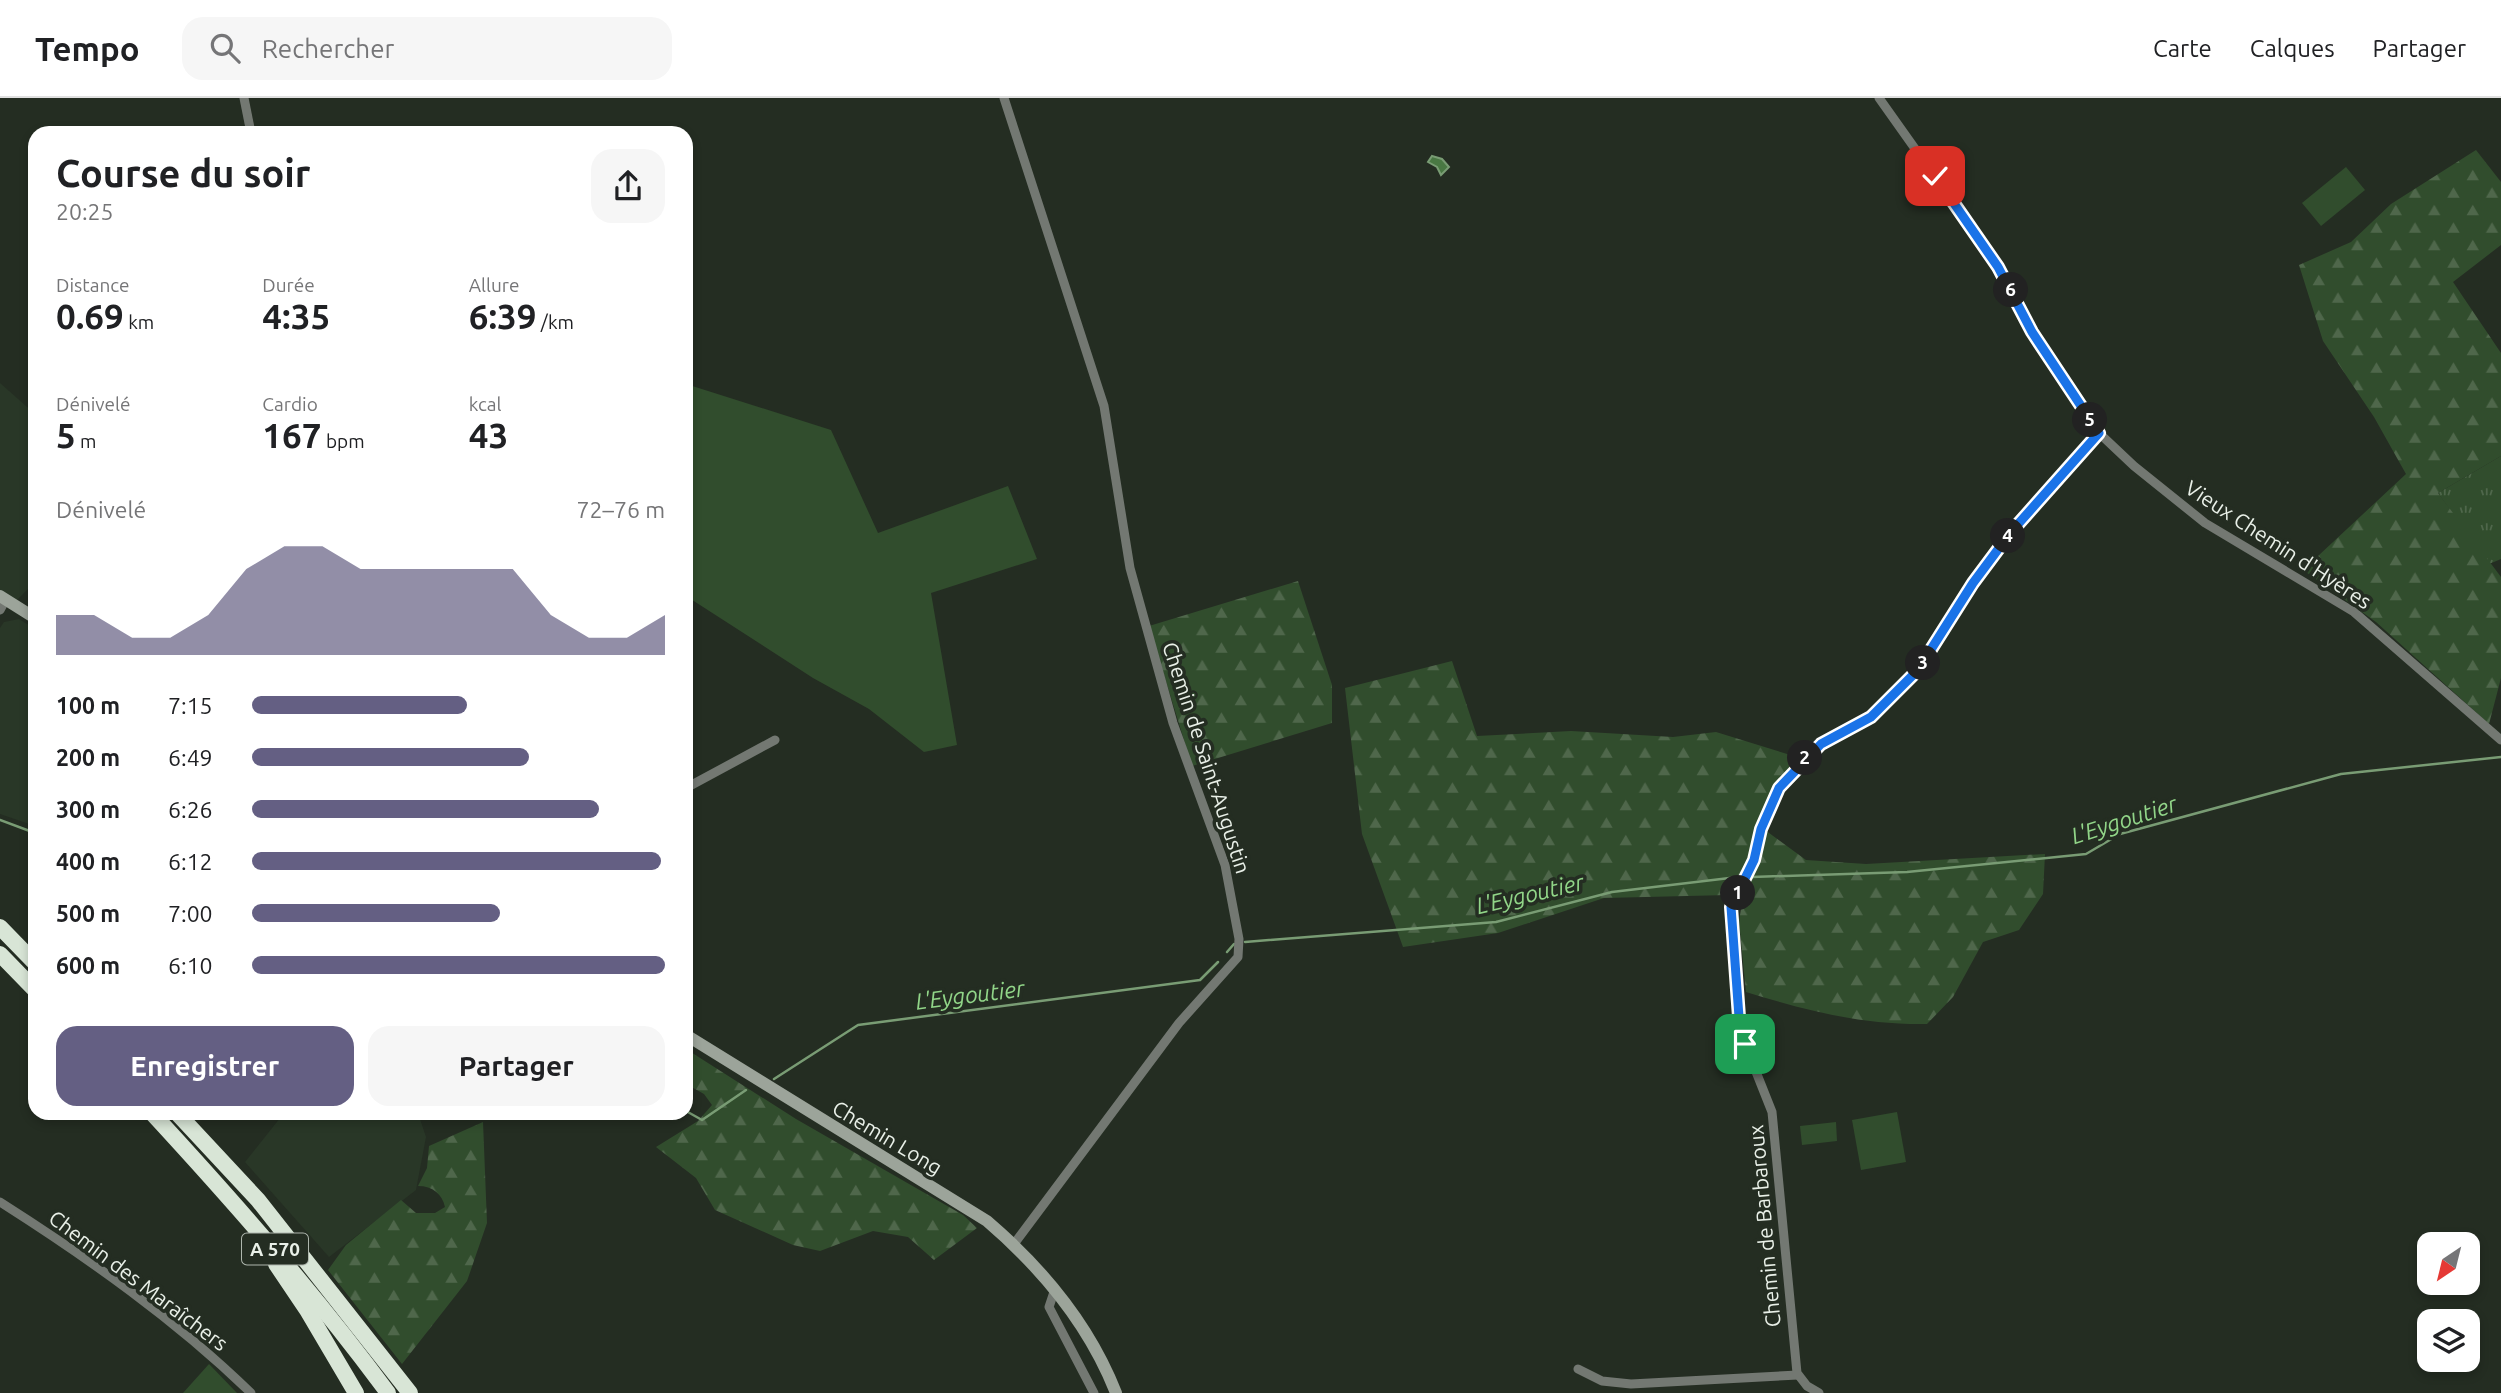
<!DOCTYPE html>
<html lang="fr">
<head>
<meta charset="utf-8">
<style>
	body { margin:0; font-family:Ubuntu,sans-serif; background:#f6f6f6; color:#202124; height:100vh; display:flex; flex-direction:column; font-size:26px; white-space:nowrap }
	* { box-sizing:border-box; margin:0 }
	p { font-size:23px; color:#757577 }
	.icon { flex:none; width:38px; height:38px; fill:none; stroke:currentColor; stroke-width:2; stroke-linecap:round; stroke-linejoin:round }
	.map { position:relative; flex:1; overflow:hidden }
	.sheet { position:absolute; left:28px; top:28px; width:665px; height:994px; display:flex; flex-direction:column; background:#fff; border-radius:21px; box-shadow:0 4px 10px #0003 }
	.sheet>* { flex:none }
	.needle { width:46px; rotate:215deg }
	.buttons { position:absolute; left:2417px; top:1134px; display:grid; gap:14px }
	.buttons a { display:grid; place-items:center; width:63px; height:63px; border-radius:14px; background:#fff; box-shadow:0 4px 10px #0003; font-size:35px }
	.pin { position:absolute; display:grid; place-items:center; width:60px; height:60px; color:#fff; margin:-30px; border-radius:14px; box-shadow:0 4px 10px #0006 }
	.km { position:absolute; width:35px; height:35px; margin:-18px; border-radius:50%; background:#222; color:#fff; font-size:19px; line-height:35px; text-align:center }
	.round { display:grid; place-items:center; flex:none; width:74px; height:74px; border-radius:21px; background:#f6f6f6 }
	.overview { display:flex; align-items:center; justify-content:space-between; height:119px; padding:0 28px }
	h1 { font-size:38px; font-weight:600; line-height:52px }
	.metrics { display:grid; grid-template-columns:repeat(3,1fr); gap:10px; height:119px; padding:7px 28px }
	.metrics div { display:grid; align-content:center }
	.metrics b { font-size:35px; font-weight:600 }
	.metrics small { font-size:19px; font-weight:400 }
	.metrics p { font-size:19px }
	.chart { height:196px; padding:14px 28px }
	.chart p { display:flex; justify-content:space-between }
	.chart svg { width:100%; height:126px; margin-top:7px; fill:#645f83; opacity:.7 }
	.primary-button { display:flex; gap:14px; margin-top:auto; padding:14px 28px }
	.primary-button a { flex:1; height:80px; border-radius:21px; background:#645f83; color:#fff; font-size:28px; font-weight:600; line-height:80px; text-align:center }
	.primary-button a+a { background:#f6f6f6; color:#202124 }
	ul { padding:0 28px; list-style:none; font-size:23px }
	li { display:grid; grid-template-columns:112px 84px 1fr; align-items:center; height:52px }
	li i { height:18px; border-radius:9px; background:#645f83 }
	header { display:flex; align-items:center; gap:42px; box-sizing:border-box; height:98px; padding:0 35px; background:#fff; border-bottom:2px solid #e0e0e0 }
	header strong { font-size:33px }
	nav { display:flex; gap:38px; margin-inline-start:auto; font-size:24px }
	.search { width:490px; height:63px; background:#f6f6f6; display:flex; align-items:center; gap:18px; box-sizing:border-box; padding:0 24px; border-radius:21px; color:#757577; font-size:26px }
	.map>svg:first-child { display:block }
</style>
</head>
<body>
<header>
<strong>Tempo</strong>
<div class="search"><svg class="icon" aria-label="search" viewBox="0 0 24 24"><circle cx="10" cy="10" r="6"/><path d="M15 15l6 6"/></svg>Rechercher</div>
<nav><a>Carte</a><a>Calques</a><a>Partager</a></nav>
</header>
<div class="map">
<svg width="2501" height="1295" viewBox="0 0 2501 1295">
	<defs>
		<pattern id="grass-tufts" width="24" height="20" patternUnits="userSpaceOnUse" patternTransform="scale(1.75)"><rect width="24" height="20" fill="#314d2d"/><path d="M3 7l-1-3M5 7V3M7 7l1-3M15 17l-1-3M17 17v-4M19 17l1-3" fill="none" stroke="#4f674b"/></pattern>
		<pattern id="forest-firs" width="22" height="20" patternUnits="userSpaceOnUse" patternTransform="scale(1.75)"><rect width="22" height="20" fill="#314d2d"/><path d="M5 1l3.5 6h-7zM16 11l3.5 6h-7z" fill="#4f674b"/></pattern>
	</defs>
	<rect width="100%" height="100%" fill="#242d22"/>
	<!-- built -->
	<g fill="#293727">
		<polygon points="0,285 35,316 35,484 16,503 0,492"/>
		<polygon points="19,521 35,531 35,728 0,716 0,530 4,524"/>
		<polygon points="284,1015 418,1015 426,1039 416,1092 329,1159 245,1064"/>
	</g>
	<!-- grass -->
	<polygon fill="url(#grass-tufts)" points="2501,358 2501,461 2489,466 2438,395"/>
	<!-- forest -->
	<g fill="url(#forest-firs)">
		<polygon points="2476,52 2501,84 2501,147 2453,184 2501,255 2501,358 2438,395 2501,479 2501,580 2489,626 2376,524 2303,472 2406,376 2374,319 2323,243 2299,167 2351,144 2391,106"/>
		<polygon points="1298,483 1332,587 1332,625 1192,668 1149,528"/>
		<path d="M 1452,563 L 1477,638 L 1571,633 L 1673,639 L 1716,634 L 1797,659 C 1790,672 1778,682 1771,696 C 1755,729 1752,771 1728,797 L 1604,800 L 1498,835 L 1403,849 L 1362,736 L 1345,590 Z"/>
		<path d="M 1765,732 L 1806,762 L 1866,766 L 2045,756 L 2043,796 L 2019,832 L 1983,844 L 1953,899 L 1927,926 C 1862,927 1808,913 1746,894 L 1739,823 L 1743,799 L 1758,766 Z"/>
		<polygon points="686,951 796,1021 963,1117 977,1130 934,1162 908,1139 873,1133 820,1153 793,1147 715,1112 696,1080 656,1049 698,1023 712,1007 704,996 686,986"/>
		<path d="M 483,1024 L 487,1125 L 467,1183 L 402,1266 L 328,1172 L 346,1147 L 401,1102 L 416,1115 L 435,1115 L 445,1109 C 442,1096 433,1088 418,1088 L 427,1070 L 429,1048 Z"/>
	</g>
	<!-- garden -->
	<g fill="#314d2d">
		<polygon points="2346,69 2365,92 2321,128 2302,105"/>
		<polygon points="686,286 831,332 878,435 1008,388 1037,461 931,495 957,647 924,654 869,611 813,580 686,498"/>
		<polygon points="1897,1014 1906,1064 1861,1072 1852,1022"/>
		<polygon points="1836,1024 1837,1043 1802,1047 1800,1028"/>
		<polygon points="209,1266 237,1295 183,1295"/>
	</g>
	<!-- water -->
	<polygon fill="#497843" stroke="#799c74" stroke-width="2" points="1432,58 1442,61 1449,69 1441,77 1437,69 1428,64"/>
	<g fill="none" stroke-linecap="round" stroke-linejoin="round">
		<!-- stream -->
		<g stroke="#799c74" stroke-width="2.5">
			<polyline points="0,722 35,735"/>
			<polyline points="1752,779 1907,774 2086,756 2120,736 2341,676 2501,659"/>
			<polyline points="1245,844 1496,824 1612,794 1738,779"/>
			<polyline points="1227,854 1234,846"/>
			<polyline points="774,981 858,927 1200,882 1218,864"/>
			<polyline points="686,1013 702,1022 746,992"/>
		</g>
		<!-- street -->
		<g stroke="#737872" stroke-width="9">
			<polyline points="244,0 251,35"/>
			<polyline points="1004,0 1104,308 1130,470 1173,625 1225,767 1239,841 1238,859 1179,925 1014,1146"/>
			<polyline points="1879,0 1999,169 2032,234 2099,335 2134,368 2205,425 2354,514 2501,642"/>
			<polyline points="0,512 6,501"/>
			<polyline points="686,690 775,642"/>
			<path d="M 0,1104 C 88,1160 176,1222 251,1295"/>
			<polyline points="1055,1191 1049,1209 1094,1295"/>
			<polyline points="1578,1271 1602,1283 1631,1286 1798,1277"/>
			<polyline points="1819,1295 1807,1288 1797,1275 1772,1014 1745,946 1739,919 1731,809 1754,762 1761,731 1779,690 1820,646 1871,619 1918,572 1973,485 2011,434 2099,335"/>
		</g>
		<!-- secondary -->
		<g stroke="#9ca49a" stroke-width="12">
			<polyline points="0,498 35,520"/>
			<path d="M 686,937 L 987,1123 C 1043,1171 1089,1226 1116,1295"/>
		</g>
		<!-- highway -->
		<g stroke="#d8e5d6" stroke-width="16">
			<polyline points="0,829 35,865"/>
			<polyline points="0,856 35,892"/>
			<path d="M 152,1015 C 235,1105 315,1196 388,1295"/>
			<polyline points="177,1015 258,1102 410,1295"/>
			<polyline points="276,1166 307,1212 356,1295"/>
		</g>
	</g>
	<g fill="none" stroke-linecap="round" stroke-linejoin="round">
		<defs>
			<polyline id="route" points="1745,946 1739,919 1731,809 1754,762 1761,731 1779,690 1821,646 1871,619 1918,572 1973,485 2011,434 2099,335 2032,234 1998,169 1935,78"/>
		</defs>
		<!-- route casing -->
		<use href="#route" stroke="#fff" stroke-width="14"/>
		<!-- route -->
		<use href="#route" stroke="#1a73e8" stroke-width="9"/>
	</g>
	<g text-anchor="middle" stroke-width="7" stroke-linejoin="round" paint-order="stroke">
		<!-- shield labels -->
		<rect fill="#242d22" stroke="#aeb6ad" stroke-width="2" x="242" y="1135.5" width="66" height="31" rx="5"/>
		<g font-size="19" font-weight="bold" fill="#e9f0e8">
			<text x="275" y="1158">A 570</text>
		</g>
		<!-- street labels -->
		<g font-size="21" fill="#e9f0e8" stroke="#242d22">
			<text transform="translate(2278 447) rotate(33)" y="7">Vieux Chemin d'Hyères</text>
			<text transform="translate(1206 660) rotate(72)" y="7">Chemin de Saint-Augustin</text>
			<text transform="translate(887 1040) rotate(31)" y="7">Chemin Long</text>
			<text transform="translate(1765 1128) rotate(-95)" y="7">Chemin de Barbaroux</text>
			<text transform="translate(138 1183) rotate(37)" y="7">Chemin des Maraîchers</text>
		</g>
		<!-- water labels -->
		<g font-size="23" font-style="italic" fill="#91d588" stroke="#242d22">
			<text transform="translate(2124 722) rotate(-18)" y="8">L'Eygoutier</text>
			<text transform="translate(1530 796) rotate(-13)" y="8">L'Eygoutier</text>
			<text transform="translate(970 897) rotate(-7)" y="8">L'Eygoutier</text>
		</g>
	</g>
</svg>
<div class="buttons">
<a><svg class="needle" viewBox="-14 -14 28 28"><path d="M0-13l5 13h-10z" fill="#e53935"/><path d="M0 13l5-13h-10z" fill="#757577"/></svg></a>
<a><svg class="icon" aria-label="layers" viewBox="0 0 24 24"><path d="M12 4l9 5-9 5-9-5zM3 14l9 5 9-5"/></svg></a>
</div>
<div class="pin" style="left:1745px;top:946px;background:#1e9e55"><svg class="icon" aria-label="arrive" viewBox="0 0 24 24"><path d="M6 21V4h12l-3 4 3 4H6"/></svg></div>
<div class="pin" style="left:1935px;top:78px;background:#d93025"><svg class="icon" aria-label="check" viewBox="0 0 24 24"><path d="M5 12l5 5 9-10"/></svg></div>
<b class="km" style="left:1738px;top:795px">1</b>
<b class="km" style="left:1805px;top:660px">2</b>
<b class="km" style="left:1923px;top:565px">3</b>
<b class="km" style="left:2008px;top:438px">4</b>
<b class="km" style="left:2090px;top:322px">5</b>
<b class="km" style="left:2011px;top:192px">6</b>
<section class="sheet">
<div class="overview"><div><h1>Course du soir</h1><p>20:25</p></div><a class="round"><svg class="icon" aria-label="share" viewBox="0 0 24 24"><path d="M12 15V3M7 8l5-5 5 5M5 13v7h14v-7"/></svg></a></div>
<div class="metrics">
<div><p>Distance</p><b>0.69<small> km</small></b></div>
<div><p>Durée</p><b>4:35</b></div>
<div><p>Allure</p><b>6:39<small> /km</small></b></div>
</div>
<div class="metrics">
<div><p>Dénivelé</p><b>5<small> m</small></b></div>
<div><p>Cardio</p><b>167<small> bpm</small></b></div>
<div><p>kcal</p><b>43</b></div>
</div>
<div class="chart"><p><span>Dénivelé</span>72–76 m</p>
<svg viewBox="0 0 160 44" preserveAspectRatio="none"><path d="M0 44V30L10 30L20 38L30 38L40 30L50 14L60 6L70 6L80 14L90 14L100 14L110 14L120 14L130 30L140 38L150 38L160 30V44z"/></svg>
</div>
<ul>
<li><b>100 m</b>7:15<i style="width:52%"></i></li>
<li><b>200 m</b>6:49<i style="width:67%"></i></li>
<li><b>300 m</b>6:26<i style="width:84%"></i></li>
<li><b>400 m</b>6:12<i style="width:99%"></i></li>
<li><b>500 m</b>7:00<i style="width:60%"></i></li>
<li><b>600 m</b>6:10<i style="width:100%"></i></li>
</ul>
<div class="primary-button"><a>Enregistrer</a><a>Partager</a></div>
</section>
</div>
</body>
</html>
